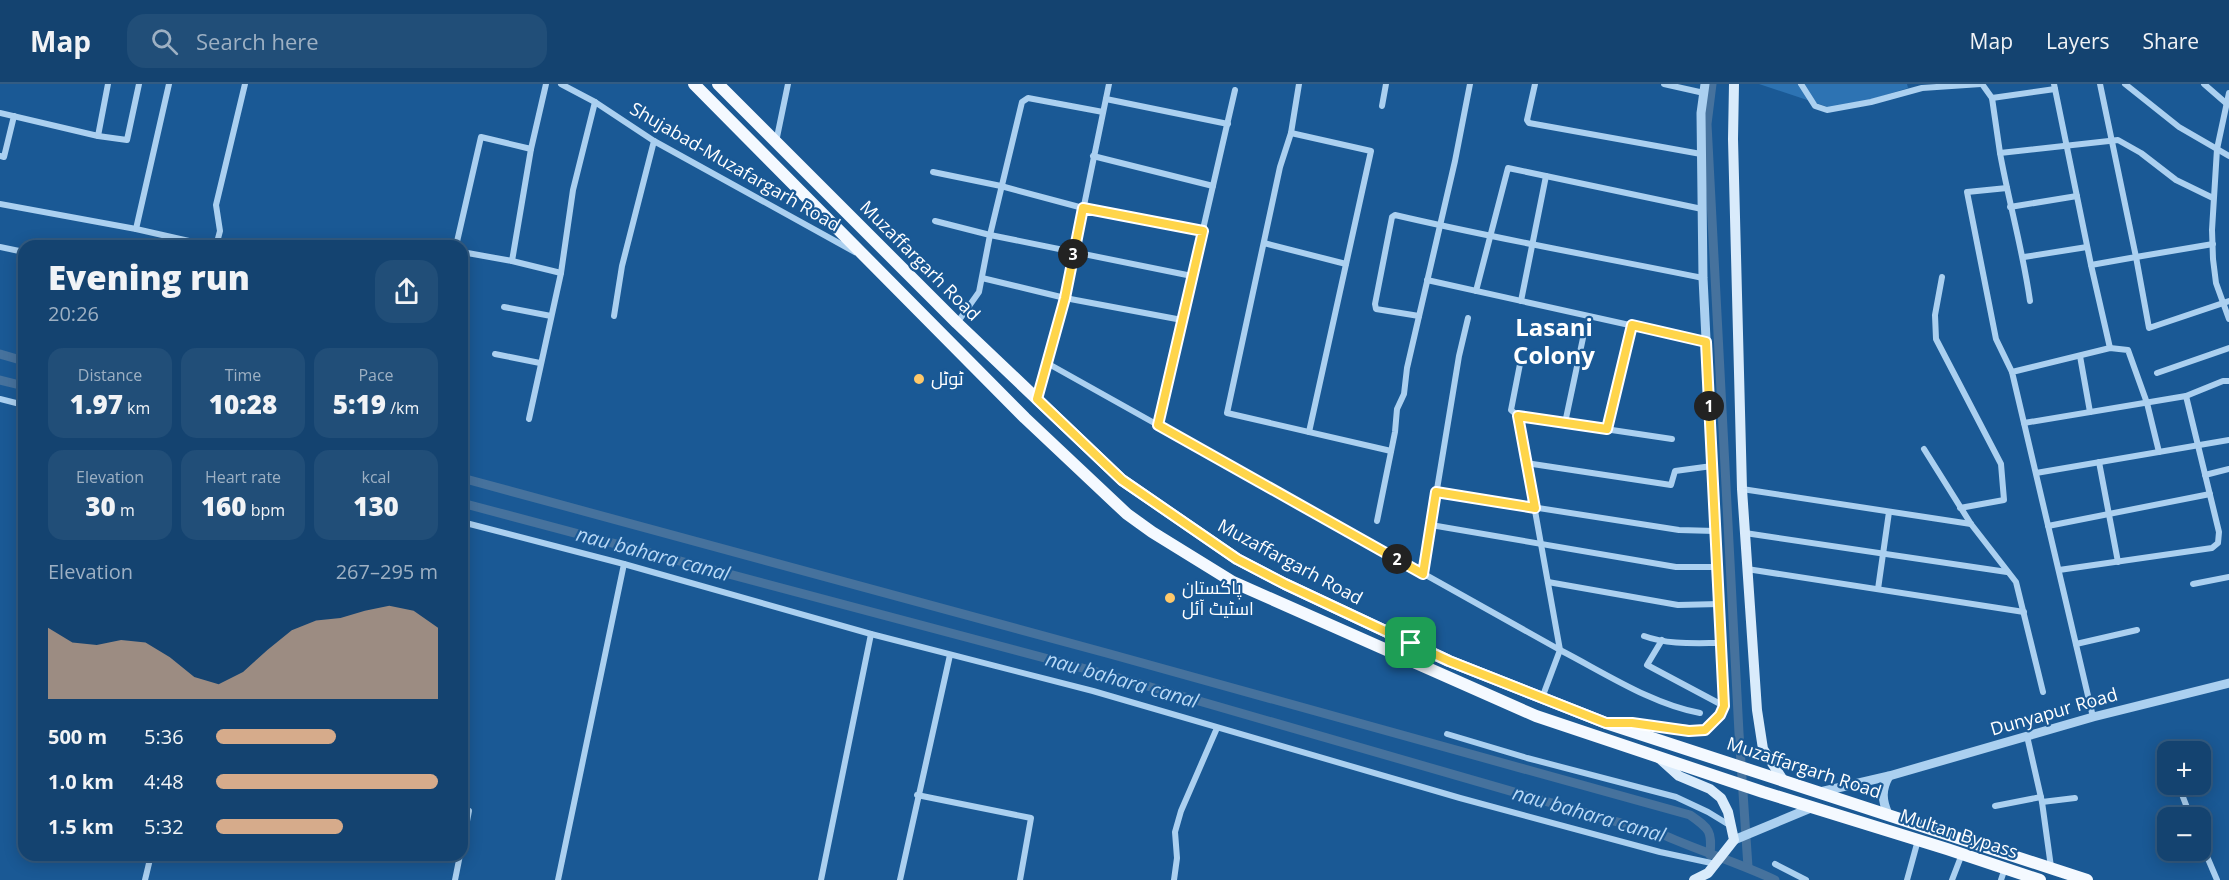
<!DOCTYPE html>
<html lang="en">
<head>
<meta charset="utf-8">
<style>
	body { margin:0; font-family:"Open Sans",Cairo,sans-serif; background:#214e78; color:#f1f3f6; height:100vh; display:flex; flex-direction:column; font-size:22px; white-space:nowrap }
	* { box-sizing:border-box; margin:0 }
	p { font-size:20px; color:#9db0c3 }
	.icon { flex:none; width:33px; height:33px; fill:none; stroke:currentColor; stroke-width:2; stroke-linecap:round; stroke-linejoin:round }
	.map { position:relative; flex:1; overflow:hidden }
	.details { position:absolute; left:18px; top:156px; width:450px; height:621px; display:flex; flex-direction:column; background:#144370; border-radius:18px; box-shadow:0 3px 15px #0003,0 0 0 2px #335c83 }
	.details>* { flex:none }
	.buttons { position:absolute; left:2157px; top:657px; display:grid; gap:12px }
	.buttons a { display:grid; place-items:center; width:54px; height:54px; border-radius:12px; background:#144370; box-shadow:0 3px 15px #0003,0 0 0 2px #335c83; font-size:30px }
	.pin { position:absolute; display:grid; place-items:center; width:51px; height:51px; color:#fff; margin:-26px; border-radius:12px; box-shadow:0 3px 9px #0006 }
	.km { position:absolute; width:30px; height:30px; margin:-15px; border-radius:50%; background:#222; color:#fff; font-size:16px; line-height:30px; text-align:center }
	.round { display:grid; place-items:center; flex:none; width:63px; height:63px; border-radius:18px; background:#214e78 }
	.overview { display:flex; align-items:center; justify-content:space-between; height:102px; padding:0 30px }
	h1 { font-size:33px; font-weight:800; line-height:45px }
	.stats { display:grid; grid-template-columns:repeat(3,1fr); gap:9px; height:102px; padding:6px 30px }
	.stats div { display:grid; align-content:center; border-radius:15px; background:#214e78; text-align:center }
	.stats b { font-size:26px; font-weight:800 }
	.stats small { font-size:16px; font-weight:400 }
	.stats p { font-size:16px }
	.chart { height:168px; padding:12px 30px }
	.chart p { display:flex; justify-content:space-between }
	.chart svg { width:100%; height:108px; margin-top:6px; fill:#d6ab8b; opacity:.7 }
	ul { padding:0 30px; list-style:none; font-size:20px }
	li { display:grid; grid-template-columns:96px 72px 1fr; align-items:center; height:45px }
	li i { height:15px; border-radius:8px; background:#d6ab8b }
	header { display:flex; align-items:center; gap:36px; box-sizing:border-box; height:84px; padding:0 30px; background:#144370; border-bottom:2px solid #335c83 }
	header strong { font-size:28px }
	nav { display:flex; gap:33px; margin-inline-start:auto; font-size:21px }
	.search { width:420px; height:54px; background:#214e78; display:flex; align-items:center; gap:15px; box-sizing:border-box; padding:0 21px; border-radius:18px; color:#9db0c3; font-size:22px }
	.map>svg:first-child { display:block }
</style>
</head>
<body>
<header>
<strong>Map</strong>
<div class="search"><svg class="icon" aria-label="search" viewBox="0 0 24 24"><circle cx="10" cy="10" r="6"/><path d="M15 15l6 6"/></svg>Search here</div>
<nav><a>Map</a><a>Layers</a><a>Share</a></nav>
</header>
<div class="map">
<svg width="2229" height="796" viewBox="0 0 2229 796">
	<rect width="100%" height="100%" fill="#1a5995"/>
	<!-- green -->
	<polygon fill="#2d73b3" points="1759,0 1907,0 1908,4 1837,26"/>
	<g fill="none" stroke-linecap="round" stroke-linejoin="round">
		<!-- canal -->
		<g stroke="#46729d" stroke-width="9">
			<polyline points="1712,0 1707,40 1739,649 1748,783"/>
			<polyline points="0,270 24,277"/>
			<polyline points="0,296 24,302"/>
			<path d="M 462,394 L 1110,570 L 1690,731 C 1710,745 1712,747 1710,771"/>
			<path d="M 462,419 L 1116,593 L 1666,752 C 1702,768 1740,779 1775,796"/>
		</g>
		<!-- minor -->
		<g stroke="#abd0f0" stroke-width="6">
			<polyline points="561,0 595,18 654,57 855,168"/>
			<polyline points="1299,0 1291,49 1280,83 1227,329 1391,367"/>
			<polyline points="1535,0 1527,36 1529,39 1701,70"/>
			<polyline points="1664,0 1704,9"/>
			<polyline points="1801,0 1815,22 1827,26 1871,18 1922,4 1981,0"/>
			<polyline points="1982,0 1992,14 2000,69"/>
			<polyline points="2054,0 2091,181 2136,173 2100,0"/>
			<polyline points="2125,0 2179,43 2229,72"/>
			<polyline points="2204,0 2227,20"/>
			<polyline points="2229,9 2217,65 2212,146 2213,175 2216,199 2229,235"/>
			<polyline points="1992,14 2055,5"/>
			<polyline points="1106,15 1228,40"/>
			<polyline points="1382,22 1386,0"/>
			<polyline points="0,29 98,52 108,0"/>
			<polyline points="1291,49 1371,67 1309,348"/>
			<polyline points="98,52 127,56 139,0"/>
			<polyline points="776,58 788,0"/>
			<polyline points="0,72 4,73 14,32"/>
			<polyline points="1093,72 1213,102"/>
			<polyline points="933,88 1001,102 1083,124 1203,147"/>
			<polyline points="2007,104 1967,108 1996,255 2012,288"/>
			<polyline points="0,120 136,145 169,0"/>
			<polyline points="2010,123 2077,112"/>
			<polyline points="935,137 990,151 1192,192"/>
			<polyline points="136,145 211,162"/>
			<polyline points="1264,159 1346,180"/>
			<polyline points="2213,160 2136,173 2149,244 2229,217"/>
			<polyline points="216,162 220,147 216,121 245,0"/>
			<polyline points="456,162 481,53 531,65 546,0"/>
			<polyline points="0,163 24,168"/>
			<polyline points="462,168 512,177 531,65"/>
			<polyline points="2024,173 2087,163"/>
			<polyline points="512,177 561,189 573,106 595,18"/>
			<polyline points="2091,181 2110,264"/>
			<polyline points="1942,193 1935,231 1936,255 2001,380 2004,416 1960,424"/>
			<polyline points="982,194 1065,214 1182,236"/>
			<polyline points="1427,196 1706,258"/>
			<polyline points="1476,207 1508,84 1702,125"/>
			<polyline points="1521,217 1546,92"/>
			<path d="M 2030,217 C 2023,167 2009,119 2000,69 L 2118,56 L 2141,69 L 2176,96 L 2213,114"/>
			<polyline points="504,223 551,232"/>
			<polyline points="614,232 622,182 654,57"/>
			<path d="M 1419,232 L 1376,225 L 1375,220 L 1392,133 L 1395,131 C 1497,155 1600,173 1703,194"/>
			<polyline points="957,239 979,208 990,151 1022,18 1028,14 1103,28"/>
			<polyline points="495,270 540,279"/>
			<polyline points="2080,272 2090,328"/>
			<path d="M 1047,279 L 1560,566 C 1603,588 1653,621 1700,629"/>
			<polyline points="1520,280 1511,326 1518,332 1672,355"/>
			<polyline points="2157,289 2229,264"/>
			<polyline points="0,315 24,321"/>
			<polyline points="1037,315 1065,214 1109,0"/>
			<polyline points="1518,332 1560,566 1542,614"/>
			<polyline points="529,335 561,189"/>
			<polyline points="1565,339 1583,254"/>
			<polyline points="2024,339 2186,312 2223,297 2229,297"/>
			<polyline points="1158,341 1235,6"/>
			<polyline points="1607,345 1632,241"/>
			<polyline points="1924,365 1971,440 2016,498 2043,608"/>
			<polyline points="2099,378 2118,478"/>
			<polyline points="1526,379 1671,401 1675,387 1712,382"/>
			<polyline points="2036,389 2229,356"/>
			<polyline points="2205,391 2229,385"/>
			<polyline points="1742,405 1971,440"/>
			<polyline points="1436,408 1679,446 1715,447"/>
			<polyline points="1377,437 1395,348 1397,325 1404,310 1407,284 1455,77 1470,0"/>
			<polyline points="462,438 624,480 871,550 1093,607 1460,714 1660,768 1716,780"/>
			<polyline points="1431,441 1676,483 1717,483"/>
			<polyline points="2048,442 2210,410"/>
			<polyline points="1745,449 2007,488"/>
			<polyline points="1747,485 2024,528"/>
			<polyline points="2059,486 2212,464 2218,459 2219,448 2186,312"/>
			<polyline points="1423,490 1459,272 1468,234"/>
			<polyline points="1548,498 1678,521 1719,520"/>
			<polyline points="2193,500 2229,493"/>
			<polyline points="1878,505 1889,428"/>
			<path d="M 1644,552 C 1668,561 1696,559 1721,559"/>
			<polyline points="1662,556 1647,581 1724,622"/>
			<polyline points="2076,560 2137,546"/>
			<polyline points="2093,633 2012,288 2110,264 2128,266 2147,319 2159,368"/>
			<polyline points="1447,650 1527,674 1676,713 1708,728 1731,742"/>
			<polyline points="2027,652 2042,718 2051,783"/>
			<polyline points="2178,700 2191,734"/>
			<polyline points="917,711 1031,734 1020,796"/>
			<polyline points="2042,718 2075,714"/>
			<polyline points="1995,722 2041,713"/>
			<polyline points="462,726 469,727 462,763"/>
			<polyline points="2200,756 2217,796"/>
			<polyline points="1775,780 1806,796"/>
			<polyline points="145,796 151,771"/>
			<polyline points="455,796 460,771"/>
			<polyline points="558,796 624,480"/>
			<polyline points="821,796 871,550"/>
			<polyline points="900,796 950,571"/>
			<polyline points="1174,796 1177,774 1175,748 1181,727 1217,644"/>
			<polyline points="1907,796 1918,756"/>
			<polyline points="1952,796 1962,770"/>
			<polyline points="2001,796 2005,784"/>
		</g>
		<!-- tertiary -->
		<g stroke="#abd0f0" stroke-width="9">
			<path d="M 1612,639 C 1644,639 1674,647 1705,646 L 1720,631 L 1724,622 L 1703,194 L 1701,29 L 1705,0"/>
			<polyline points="1820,708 1889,692 2093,633 2229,599"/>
			<path d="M 1888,730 C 1882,716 1881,706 1889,692"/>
			<polyline points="1734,756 1813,723"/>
		</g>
		<!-- secondary -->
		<g stroke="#d9ebfb" stroke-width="10">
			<polyline points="1734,0 1733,55 1742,405 1757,626 1763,665 1783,696"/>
			<polyline points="1659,674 1679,692 1710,705 1721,714 1728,728 1734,756 1708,789 1694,796"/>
		</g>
		<!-- primary -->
		<g stroke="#f4f9ff" stroke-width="12">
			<polyline points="694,0 1025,334 1127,430 1152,448 1233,498 1536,632 1763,708 1947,765 2040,796"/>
			<polyline points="718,0 957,239 1122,396 1237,475 1285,500 1449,577 1606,639 2087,796"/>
		</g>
	</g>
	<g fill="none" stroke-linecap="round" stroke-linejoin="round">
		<defs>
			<polygon id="route" points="1083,124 1203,147 1158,341 1423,490 1436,408 1535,424 1518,332 1607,345 1632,241 1706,258 1724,622 1720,631 1705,646 1689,647 1632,639 1606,639 1449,577 1285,500 1237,475 1122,396 1037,315 1065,214"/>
		</defs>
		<!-- route casing -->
		<use href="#route" stroke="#fff" stroke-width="12"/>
		<!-- route -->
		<use href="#route" stroke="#ffd54a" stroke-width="8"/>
	</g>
	<!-- markers -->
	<g fill="#ffc96a" stroke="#1a5995" stroke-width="2">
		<circle cx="919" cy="295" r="6"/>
		<circle cx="1170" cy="514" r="6"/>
	</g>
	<g text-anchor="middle" stroke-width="4.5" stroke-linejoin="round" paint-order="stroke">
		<!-- street labels -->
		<g font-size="18" fill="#fff" stroke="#1a5995">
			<text transform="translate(735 83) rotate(30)" y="6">Shujabad-Muzafargarh Road</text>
			<text transform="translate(920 177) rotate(45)" y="6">Muzaffargarh Road</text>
			<text transform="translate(1290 478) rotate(28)" y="6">Muzaffargarh Road</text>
			<text transform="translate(2054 628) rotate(-16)" y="6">Dunyapur Road</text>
			<text transform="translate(1804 684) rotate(18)" y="6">Muzaffargarh Road</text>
			<text transform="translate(1959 750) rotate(18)" y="6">Multan Bypass</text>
		</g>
		<!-- poi labels -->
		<g font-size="18" fill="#fff" stroke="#1a5995" text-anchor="start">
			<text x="931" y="301">ٹوٹل</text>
			<text x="1182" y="510">پاکستان<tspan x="1182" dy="21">اسٹیٹ آئل</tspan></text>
		</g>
		<!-- water labels -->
		<g font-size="20" font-style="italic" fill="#b8d9f7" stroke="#1a5995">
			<text transform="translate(653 470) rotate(15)" y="7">nau bahara canal</text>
			<text transform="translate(1122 596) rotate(16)" y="7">nau bahara canal</text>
			<text transform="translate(1589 730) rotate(16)" y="7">nau bahara canal</text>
		</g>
		<!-- district labels -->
		<g font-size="24" font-weight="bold" fill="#fff" stroke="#1a5995">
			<text x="1554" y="252">Lasani<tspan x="1554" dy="28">Colony</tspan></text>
		</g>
	</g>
</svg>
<div class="buttons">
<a>+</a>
<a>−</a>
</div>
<div class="pin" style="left:1411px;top:559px;background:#1e9e55"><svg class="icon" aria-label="arrive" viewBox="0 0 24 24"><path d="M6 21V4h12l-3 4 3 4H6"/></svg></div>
<b class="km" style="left:1709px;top:322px">1</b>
<b class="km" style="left:1397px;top:475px">2</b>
<b class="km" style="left:1073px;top:170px">3</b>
<section class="details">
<div class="overview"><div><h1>Evening run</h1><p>20:26</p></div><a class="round"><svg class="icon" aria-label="share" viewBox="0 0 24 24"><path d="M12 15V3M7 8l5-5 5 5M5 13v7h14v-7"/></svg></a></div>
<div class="stats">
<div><p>Distance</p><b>1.97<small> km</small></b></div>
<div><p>Time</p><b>10:28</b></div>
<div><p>Pace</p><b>5:19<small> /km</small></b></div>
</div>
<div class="stats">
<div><p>Elevation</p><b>30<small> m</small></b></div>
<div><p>Heart rate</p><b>160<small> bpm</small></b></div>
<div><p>kcal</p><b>130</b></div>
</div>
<div class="chart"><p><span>Elevation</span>267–295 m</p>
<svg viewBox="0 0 160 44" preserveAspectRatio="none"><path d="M0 44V15L10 21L20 22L30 20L40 21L50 27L60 35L70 38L80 33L90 24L100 16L110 12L120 11L130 8L140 6L150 8L160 15V44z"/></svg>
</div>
<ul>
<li><b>500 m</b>5:36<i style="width:54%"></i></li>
<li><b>1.0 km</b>4:48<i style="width:100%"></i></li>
<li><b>1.5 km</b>5:32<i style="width:57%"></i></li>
</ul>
</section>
</div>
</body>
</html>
